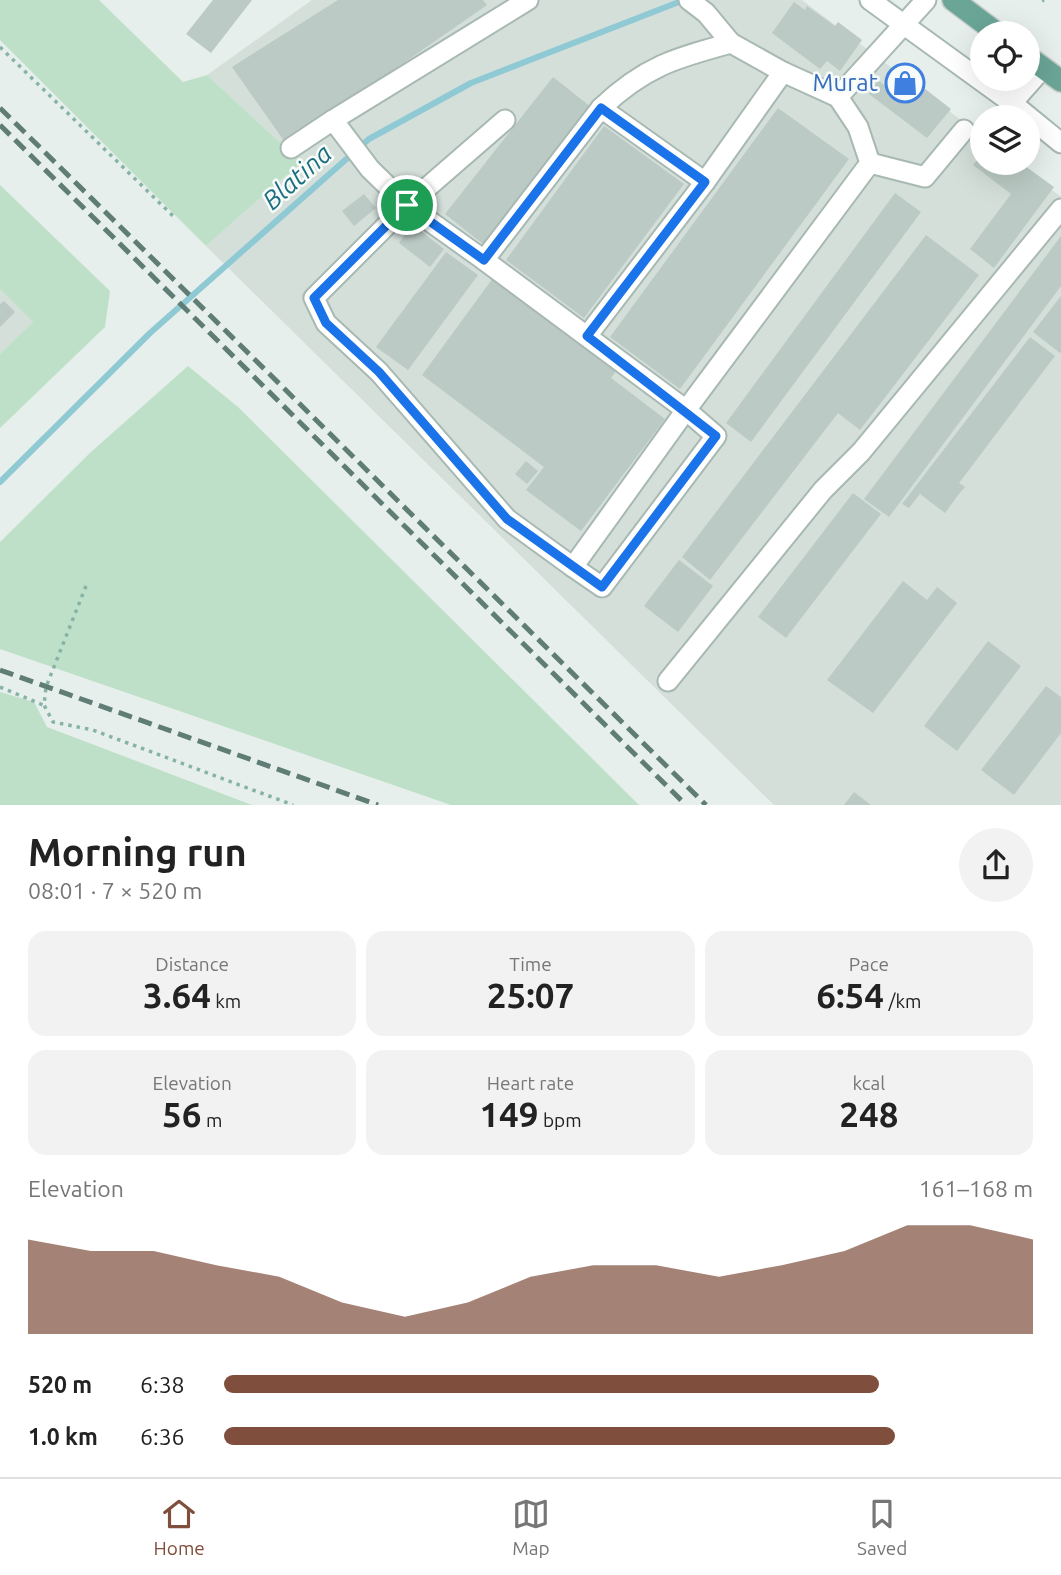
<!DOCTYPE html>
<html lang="en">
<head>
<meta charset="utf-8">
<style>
	body { margin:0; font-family:Ubuntu,sans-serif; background:#f2f2f2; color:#222; height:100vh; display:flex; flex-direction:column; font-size:26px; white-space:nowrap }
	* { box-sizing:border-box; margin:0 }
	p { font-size:23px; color:#767676 }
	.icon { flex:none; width:38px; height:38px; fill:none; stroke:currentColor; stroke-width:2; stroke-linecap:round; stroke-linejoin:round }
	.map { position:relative; height:805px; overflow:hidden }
	.details { display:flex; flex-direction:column; background:#fff; flex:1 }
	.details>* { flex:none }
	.fabs { position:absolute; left:970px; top:21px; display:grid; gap:14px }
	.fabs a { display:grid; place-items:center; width:70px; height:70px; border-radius:50%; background:#fff; box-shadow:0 7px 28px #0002; font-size:35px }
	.pin { position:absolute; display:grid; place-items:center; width:60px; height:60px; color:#fff; margin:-30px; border:4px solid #fff; border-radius:50%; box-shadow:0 2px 7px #0007 }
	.round { display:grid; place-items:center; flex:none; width:74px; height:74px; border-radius:37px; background:#f2f2f2 }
	.overview { display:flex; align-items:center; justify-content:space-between; height:119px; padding:0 28px }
	h1 { font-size:38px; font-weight:700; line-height:52px }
	.stats { display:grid; grid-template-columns:repeat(3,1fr); gap:10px; height:119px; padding:7px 28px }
	.stats div { display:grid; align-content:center; border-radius:18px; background:#f2f2f2; text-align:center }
	.stats b { font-size:35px; font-weight:700 }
	.stats small { font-size:19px; font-weight:400 }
	.stats p { font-size:19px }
	.chart { height:196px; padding:14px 28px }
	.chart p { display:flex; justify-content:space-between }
	.chart svg { width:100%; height:126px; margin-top:7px; fill:#804e3d; opacity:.7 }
	ul { padding:0 28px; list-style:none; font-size:23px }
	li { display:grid; grid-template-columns:112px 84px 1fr; align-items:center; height:52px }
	li i { height:18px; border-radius:9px; background:#804e3d }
	.tab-bar { display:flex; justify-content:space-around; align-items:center; height:98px; border-top:2px solid #e0e0e0; background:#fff; font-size:19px; color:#767676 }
	.tab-bar a { display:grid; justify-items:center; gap:4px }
	.tab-bar .current { color:#804e3d }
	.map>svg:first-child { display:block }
</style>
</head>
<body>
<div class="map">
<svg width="1061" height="805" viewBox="0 0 1061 805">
	<rect width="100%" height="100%" fill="#e6efeb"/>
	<!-- built -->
	<g fill="#d4dfda">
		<polygon points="312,0 802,0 982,136 982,163 1017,163 1061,197 1061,805 774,805 206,246 301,162 207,75"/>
		<polygon points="0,289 33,322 0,354"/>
	</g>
	<!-- green -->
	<g fill="#bfe0c8">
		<polygon points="0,0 99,0 183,82 207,75 301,162 206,246 0,40"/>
		<polygon points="0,185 110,291 105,327 0,428 0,354 33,322 0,289"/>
		<polygon points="188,366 238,407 639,805 451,805 0,649 0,542 91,452"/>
		<polygon points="0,692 34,702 47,727 252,805 0,805"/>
	</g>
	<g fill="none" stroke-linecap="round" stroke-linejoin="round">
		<!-- stream -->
		<polyline stroke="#8ec9d4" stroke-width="6" points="0,482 150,333 369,139 471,83 684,0"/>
	</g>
	<!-- building -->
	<g fill="#bbcac4">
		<polygon points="213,0 252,0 211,53 186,34"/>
		<polygon points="338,0 483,0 487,5 372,85 284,141 232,67"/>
		<polygon points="794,2 805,10 807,6 835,26 838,22 862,40 840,71 827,61 820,69 772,33"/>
		<polygon points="897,67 951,109 927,138 869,94 878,80 884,85"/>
		<polygon points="553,77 591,107 483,244 445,214"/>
		<polygon points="778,108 849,159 680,389 610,337"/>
		<polygon points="604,126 684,184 584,318 506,260"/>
		<polygon points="982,154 982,163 1021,163 1054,187 994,268 970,249 1011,194 973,165"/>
		<polygon points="895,193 921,212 751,442 726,423"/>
		<polygon points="364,194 376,208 354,226 342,211"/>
		<polygon points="413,225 444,249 430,267 399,243"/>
		<polygon points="926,235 979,275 860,430 838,413 710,580 682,557"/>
		<polygon points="1061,236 1061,286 889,517 864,499"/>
		<polygon points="446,252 478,275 408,370 376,347"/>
		<polygon points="493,278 616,371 611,378 665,419 581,531 526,490 544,467 422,375"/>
		<polygon points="1061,296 1061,352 1060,353 1033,332"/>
		<polygon points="4,301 15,312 0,327 0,304"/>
		<polygon points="1030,337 1055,356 959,483 965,487 959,494 945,513 920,494 909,508 902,504"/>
		<polygon points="526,461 538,471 527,484 515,474"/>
		<polygon points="853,493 881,514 786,638 758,617"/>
		<polygon points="679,560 713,586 678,632 644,606"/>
		<polygon points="903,581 927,600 937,587 957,603 873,713 827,680"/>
		<polygon points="988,641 1021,666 957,751 924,726"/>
		<polygon points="1046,686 1061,697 1061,733 1014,795 981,770"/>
		<polygon points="854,792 871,805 844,805"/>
	</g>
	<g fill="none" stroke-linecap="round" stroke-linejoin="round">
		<defs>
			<g id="minor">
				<polyline points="689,0 706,13 731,43"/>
				<polyline points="870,0 1012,103 1043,68"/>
				<polyline points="1012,103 1061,143"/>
				<polyline points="601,108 705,182"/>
				<polyline points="505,120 407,205 314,298 326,323 379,372 507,519 573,567 686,410 870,163 858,127 838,97 926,0"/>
				<polyline points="291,148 333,120"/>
				<polyline points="870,163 925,177 964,130"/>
				<polyline points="484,260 407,205 370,169 333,120 528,0"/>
				<polyline points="587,336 705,182 783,72"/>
				<path d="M 573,567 L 602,587 L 716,436 L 686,410 L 484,260 L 601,108 C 644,67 675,58 731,43 L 783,72 L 838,97"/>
				<polyline points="668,681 823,490 861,452 1061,209"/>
			</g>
			<g id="major">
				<polyline points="953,0 997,33"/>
				<polyline points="1027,56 1061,81"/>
			</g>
		</defs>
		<!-- minor casing -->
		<use href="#minor" stroke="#a8b8b2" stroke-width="23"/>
		<!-- major casing -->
		<use href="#major" stroke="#c2cac8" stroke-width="24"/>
		<!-- path -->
		<g stroke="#86b3a5" stroke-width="3.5" stroke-dasharray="3.5 5" stroke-linecap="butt">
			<polyline points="1042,1 1044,0"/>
			<polyline points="0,47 173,216"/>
			<polyline points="86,586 46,687 44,705 53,722 93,730 293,805"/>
			<polyline points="0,687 43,705"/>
		</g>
		<!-- minor -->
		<use href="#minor" stroke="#fff" stroke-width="19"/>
		<!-- major -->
		<use href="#major" stroke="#6aa596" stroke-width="21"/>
		<!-- rail -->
		<g stroke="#5f7d75" stroke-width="5" stroke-dasharray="14 7" stroke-linecap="butt">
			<polyline points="0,108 706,805"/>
			<polyline points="0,125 686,805"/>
			<polyline points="0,670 378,805"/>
		</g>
	</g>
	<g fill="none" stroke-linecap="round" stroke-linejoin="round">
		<defs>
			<polygon id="route" points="601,108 705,182 587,336 716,436 602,587 507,519 379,372 326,323 314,298 407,205 484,260"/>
		</defs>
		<!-- route casing -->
		<use href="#route" stroke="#fff" stroke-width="14"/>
		<!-- route -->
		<use href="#route" stroke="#1a73e8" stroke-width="9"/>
	</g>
	<!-- icons -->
	<defs>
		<symbol id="shop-ring" viewBox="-11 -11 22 22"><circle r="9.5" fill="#f7fbf9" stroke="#3f7fe0" stroke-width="1.5"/><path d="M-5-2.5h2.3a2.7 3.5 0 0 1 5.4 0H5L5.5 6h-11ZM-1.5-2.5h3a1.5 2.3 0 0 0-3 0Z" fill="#3f7fe0"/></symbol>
	</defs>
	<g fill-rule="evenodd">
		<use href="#shop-ring" x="883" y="61" width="44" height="44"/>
	</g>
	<g text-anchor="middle" stroke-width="5" stroke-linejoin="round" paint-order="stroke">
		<!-- shop labels -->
		<g font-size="24" fill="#366cbe" stroke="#f7fbf9" text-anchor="end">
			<text x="878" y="91">Murat</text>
		</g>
		<!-- water labels -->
		<g font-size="26" font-style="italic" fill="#1c6f80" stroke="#f7fbf9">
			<text transform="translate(297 177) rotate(-42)" y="9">Blatina</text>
		</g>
	</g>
</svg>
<div class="fabs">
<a><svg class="icon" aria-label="locate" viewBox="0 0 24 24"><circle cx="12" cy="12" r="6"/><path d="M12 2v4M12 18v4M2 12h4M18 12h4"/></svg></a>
<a><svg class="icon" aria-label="layers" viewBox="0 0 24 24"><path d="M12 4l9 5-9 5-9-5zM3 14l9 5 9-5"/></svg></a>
</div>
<div class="pin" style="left:407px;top:205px;background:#1e9e55"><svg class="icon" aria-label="arrive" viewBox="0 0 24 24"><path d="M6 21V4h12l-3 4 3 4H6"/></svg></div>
</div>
<section class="details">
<div class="overview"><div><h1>Morning run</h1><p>08:01 · 7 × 520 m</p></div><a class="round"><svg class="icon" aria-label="share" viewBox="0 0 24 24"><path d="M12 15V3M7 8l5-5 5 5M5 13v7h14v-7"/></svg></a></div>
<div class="stats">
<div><p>Distance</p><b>3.64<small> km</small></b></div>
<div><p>Time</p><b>25:07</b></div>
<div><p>Pace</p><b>6:54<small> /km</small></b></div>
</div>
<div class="stats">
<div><p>Elevation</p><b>56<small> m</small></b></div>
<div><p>Heart rate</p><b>149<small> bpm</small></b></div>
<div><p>kcal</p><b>248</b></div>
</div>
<div class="chart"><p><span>Elevation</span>161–168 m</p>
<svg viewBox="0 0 160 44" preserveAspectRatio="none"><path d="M0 44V11L10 15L20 15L30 20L40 24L50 33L60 38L70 33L80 24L90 20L100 20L110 24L120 20L130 15L140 6L150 6L160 11V44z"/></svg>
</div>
<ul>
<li><b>520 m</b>6:38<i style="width:81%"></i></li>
<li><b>1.0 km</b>6:36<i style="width:83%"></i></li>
</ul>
</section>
<nav class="tab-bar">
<a class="current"><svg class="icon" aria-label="home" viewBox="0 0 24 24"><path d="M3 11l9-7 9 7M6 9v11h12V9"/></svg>Home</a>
<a><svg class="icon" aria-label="map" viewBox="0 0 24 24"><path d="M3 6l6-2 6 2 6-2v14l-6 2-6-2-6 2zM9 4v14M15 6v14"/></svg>Map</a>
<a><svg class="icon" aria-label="saved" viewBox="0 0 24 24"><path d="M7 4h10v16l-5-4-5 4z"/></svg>Saved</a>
</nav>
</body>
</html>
